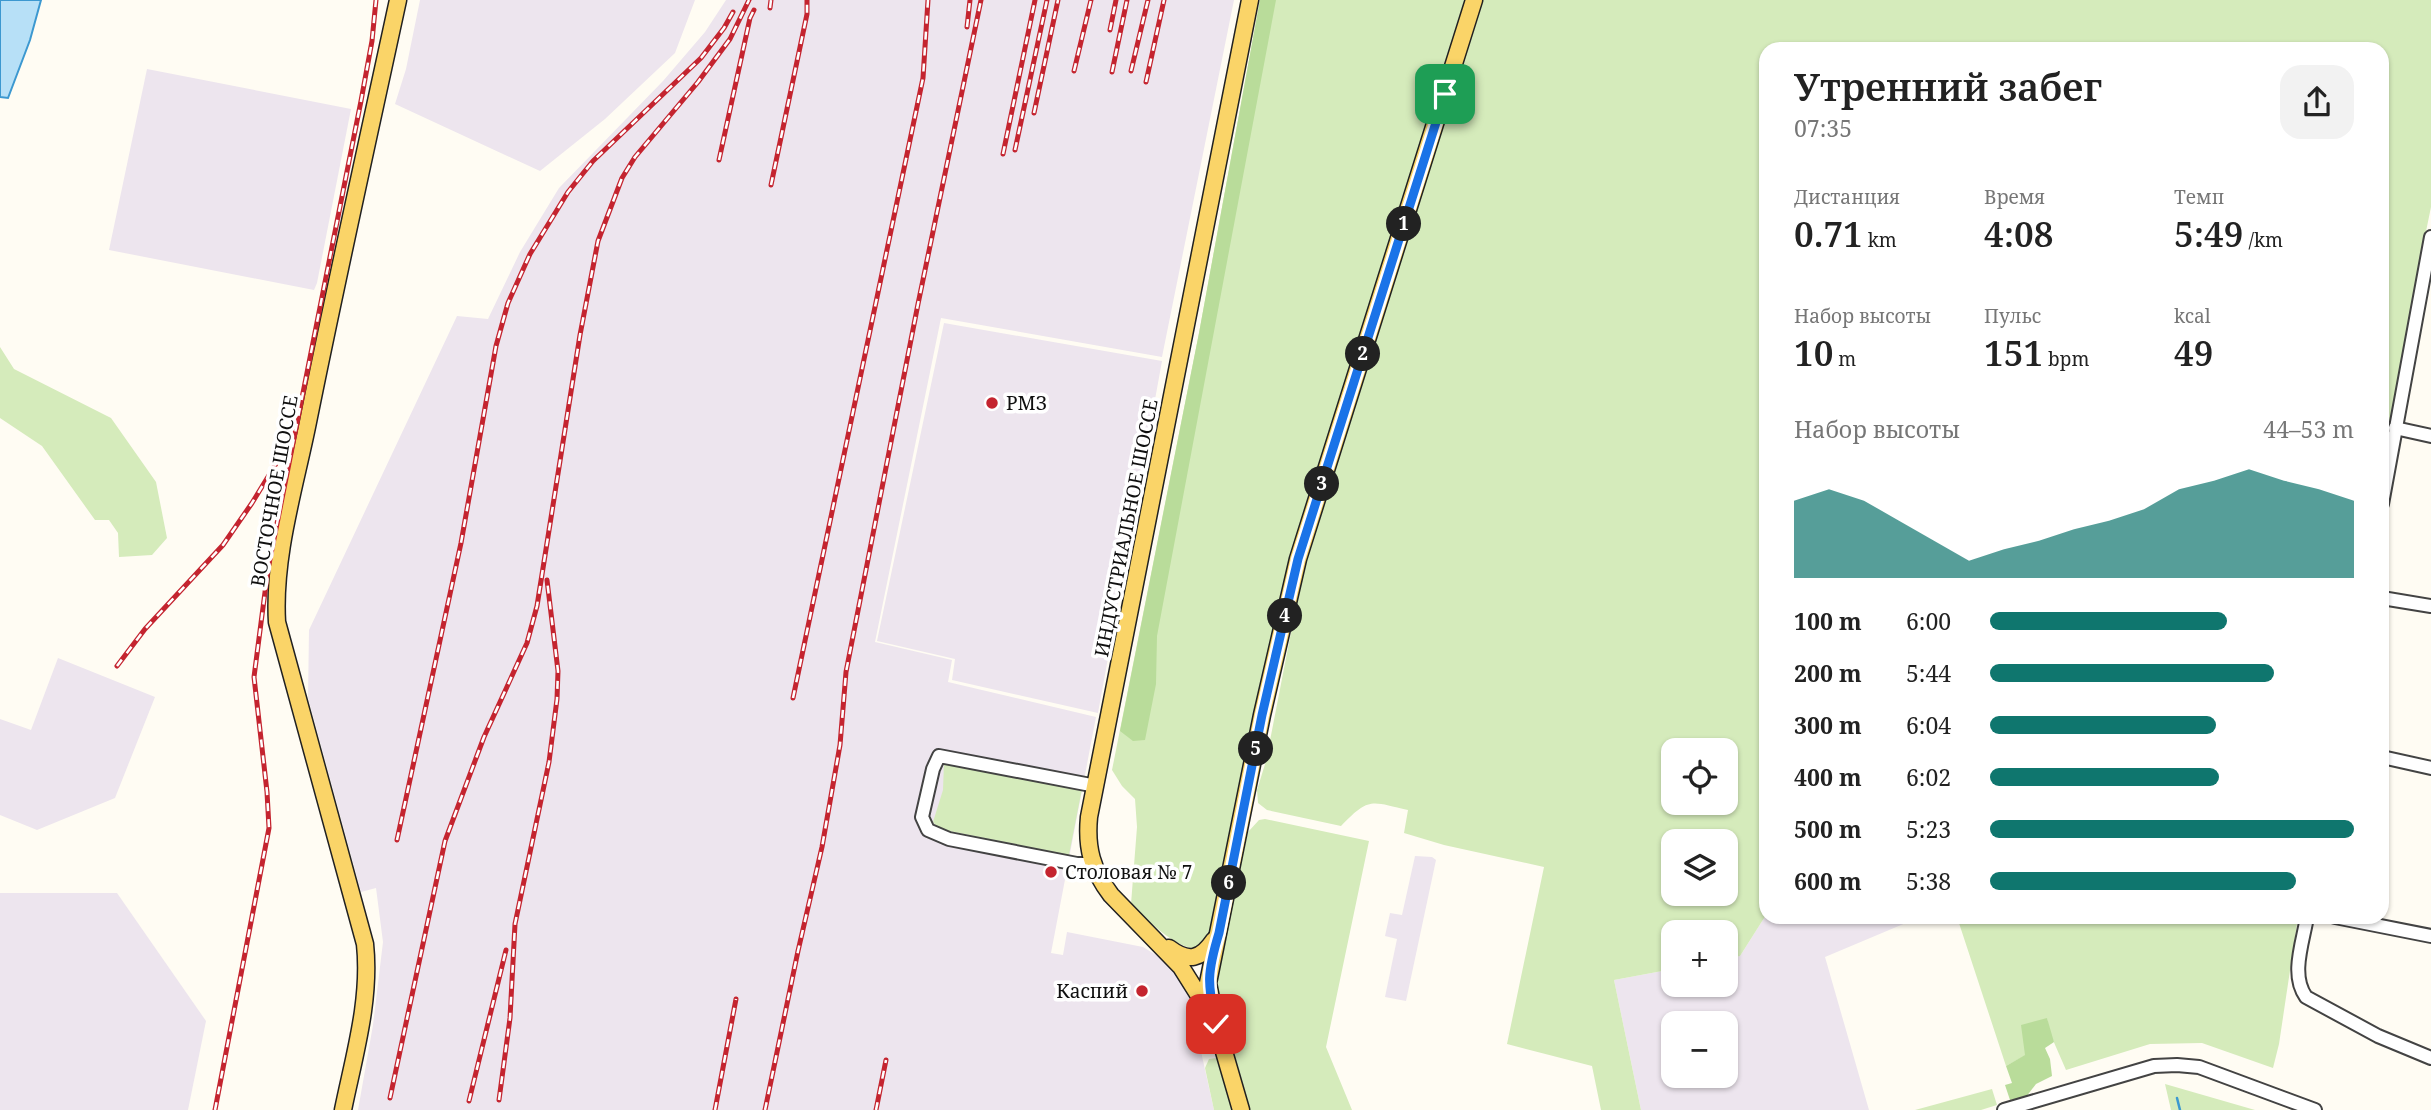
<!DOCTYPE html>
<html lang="ru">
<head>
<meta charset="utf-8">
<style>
	body { margin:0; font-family:"Noto Serif",serif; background:#f2f2f2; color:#222; height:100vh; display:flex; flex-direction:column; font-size:26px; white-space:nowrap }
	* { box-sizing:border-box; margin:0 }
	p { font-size:23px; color:#767676 }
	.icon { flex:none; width:38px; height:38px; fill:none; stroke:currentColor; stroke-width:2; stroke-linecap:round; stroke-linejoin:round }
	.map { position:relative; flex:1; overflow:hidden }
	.side { position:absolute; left:1759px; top:42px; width:630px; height:882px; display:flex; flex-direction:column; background:#fff; border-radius:21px; box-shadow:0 2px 5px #0004 }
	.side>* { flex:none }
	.fabs { position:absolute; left:1661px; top:738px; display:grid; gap:14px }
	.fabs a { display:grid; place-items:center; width:77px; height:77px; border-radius:14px; background:#fff; box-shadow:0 2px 5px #0004; font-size:35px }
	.pin { position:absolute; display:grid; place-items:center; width:60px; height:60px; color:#fff; margin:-30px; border-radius:14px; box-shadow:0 4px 10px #0006 }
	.km { position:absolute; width:35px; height:35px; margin:-18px; border-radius:50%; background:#222; color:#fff; font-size:19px; line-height:35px; text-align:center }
	.round { display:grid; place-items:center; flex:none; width:74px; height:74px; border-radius:21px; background:#f2f2f2 }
	.overview { display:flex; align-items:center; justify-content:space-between; height:119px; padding:0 35px }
	h1 { font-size:38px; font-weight:600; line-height:52px }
	.metrics { display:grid; grid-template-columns:repeat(3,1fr); gap:10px; height:119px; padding:7px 35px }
	.metrics div { display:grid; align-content:center }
	.metrics b { font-size:35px; font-weight:600 }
	.metrics small { font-size:19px; font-weight:400 }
	.metrics p { font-size:19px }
	.chart { height:196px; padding:14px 35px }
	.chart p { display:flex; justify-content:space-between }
	.chart svg { width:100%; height:126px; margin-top:7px; fill:#0f766e; opacity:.7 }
	ul { padding:0 35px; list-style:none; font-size:23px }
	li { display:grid; grid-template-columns:112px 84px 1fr; align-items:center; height:52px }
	li i { height:18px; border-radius:9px; background:#0f766e }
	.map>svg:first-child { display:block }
</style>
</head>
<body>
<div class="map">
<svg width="2431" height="1110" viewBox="0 0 2431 1110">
	<rect width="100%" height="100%" fill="#fffcf3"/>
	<!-- industrial -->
	<g fill="#ede5ee" fill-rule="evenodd">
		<polygon points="420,0 695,0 675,53 605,119 540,171 395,104 406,69"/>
		<polygon points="726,0 1234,0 1162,357 941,318 875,642 952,660 948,682 1096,717 1051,953 1063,955 1067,932 1143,947 1166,961 1188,993 1214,1110 358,1110 373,1025 383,942 376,888 361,892 308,698 309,630 457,316 488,319 520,252 559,188 663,81 705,32"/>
		<polygon points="147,69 351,109 317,283 314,290 109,250"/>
		<polygon points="944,323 1162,361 1098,713 952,680 955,659 877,641"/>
		<polygon points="58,658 155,697 115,798 37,830 0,815 0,719 31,730"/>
		<polygon points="1415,856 1432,857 1436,860 1406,1001 1385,997 1397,939 1385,936 1390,913 1402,915"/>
		<polygon points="0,893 117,893 206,1021 188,1110 0,1110"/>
		<path d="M 1766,915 L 1766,917 L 1920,917 L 1825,957 L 1869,1110 L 1641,1110 L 1614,980 L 1673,969 L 1673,985 L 1726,985 L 1726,959 L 1740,956 ZM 1673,1024 L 1726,1024 L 1726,1076 L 1673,1076 Z"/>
	</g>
	<!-- green -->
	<g fill="#d5ebbb" fill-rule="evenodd">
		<path d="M 1260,0 L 1468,0 L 1295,551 L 1214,932 L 1198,950 C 1171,945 1151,923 1131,904 L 1137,827 L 1135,799 L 1122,786 L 1112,770 L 1199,333 Z"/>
		<path d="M 1481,0 L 2431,0 L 2431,207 L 2415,285 L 2382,469 L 2382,49 L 1766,49 L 1766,915 L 1740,956 L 1726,959 L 1726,933 L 1673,933 L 1673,969 L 1614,980 L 1641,1110 L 1601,1110 L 1592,1066 L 1507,1044 L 1544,867 L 1444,845 L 1404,833 L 1408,810 C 1370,801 1369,797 1341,826 L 1267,810 L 1258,803 L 1257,790 L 1266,761 L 1300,586 L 1311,544 ZM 1673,751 L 1726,751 L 1726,803 L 1673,803 ZM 1673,842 L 1726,842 L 1726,894 L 1673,894 Z"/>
		<polygon points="0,347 14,369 111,418 156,482 167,538 152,555 119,557 118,533 109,520 95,520 42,446 0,418"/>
		<polygon points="944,762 1082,789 1069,855 939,829 933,822 943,790"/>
		<polygon points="1265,819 1369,841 1326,1047 1352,1110 1247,1110 1217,1004 1215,985 1248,832 1259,820"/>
		<polygon points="1957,917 2298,917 2279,1044 2273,1068 2202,1043 2150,1044 2066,1070 2049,1031 2047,1018 2026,1055 2006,1066"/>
		<polygon points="1217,1058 1233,1110 1214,1110 1205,1068 1209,1059"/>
		<polygon points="2165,1084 2255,1110 2171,1110"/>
		<polygon points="1992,1089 1997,1105 1981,1110 1915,1110"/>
	</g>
	<!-- forest -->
	<g fill="#b9dc9a">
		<polygon points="1260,0 1276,0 1157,636 1156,684 1145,740 1133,741 1120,731 1199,333"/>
		<polygon points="2047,1018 2054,1042 2045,1048 2050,1059 2052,1076 2036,1084 2026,1097 2010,1100 2005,1085 2012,1083 2006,1066 2025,1055 2021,1025"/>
	</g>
	<!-- water -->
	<polygon fill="#b7e0f7" stroke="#3c98d0" stroke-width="2" points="0,0 41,0 30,40 8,98 0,97"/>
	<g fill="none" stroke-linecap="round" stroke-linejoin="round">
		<!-- stream -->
		<polyline stroke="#3c98d0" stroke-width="2.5" points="2177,1098 2180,1110"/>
		<defs>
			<g id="minor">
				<polyline points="2395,428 2431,436"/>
				<polyline points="2382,504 2431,237"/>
				<polyline points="2382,598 2431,606"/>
				<polyline points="2382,757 2431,768"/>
				<polyline points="1093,864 1077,864 949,839 928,830 922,817 933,769 939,756 1096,786"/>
				<path d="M 2307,917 C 2303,942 2290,975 2306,997 L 2378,1036 L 2431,1058"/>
				<polyline points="2335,917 2431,936"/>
				<polyline points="2004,1110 2154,1066 2177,1065 2199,1067 2315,1110"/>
			</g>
			<g id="major">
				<path d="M 1169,948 C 1189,963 1201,959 1214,940"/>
				<path d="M 1208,1010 L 1181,967 L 1111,895 C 1092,870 1086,848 1089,817 L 1250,0"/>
				<path d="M 343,1110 C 354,1056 371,1000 365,944 L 277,622 C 273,554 296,484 309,417 C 337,278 368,139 398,0"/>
				<polyline points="1241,1110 1216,1024 1208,983 1262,715 1298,559 1474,0"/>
			</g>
		</defs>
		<!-- minor casing -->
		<use href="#minor" stroke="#434343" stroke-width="16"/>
		<!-- major casing -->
		<use href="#major" stroke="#212121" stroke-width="19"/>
		<!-- minor -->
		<use href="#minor" stroke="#fff" stroke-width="12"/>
		<!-- major -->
		<use href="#major" stroke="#fad468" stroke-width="16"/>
		<defs>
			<g id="rail">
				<polyline points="770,8 771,0"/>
				<polyline points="967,27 970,0"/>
				<polyline points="1110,30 1116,0"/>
				<polyline points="1074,71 1091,0"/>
				<polyline points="1131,71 1148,0"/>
				<polyline points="1112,72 1127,0"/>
				<polyline points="1146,82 1164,0"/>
				<polyline points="1034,113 1058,0"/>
				<polyline points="1015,150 1047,0"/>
				<polyline points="1003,154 1035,0"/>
				<polyline points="719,160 750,18 754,10"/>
				<polyline points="771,185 807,14 807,0"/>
				<polyline points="117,666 145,629 223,545 252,503 277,462 287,440"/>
				<polyline points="793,698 923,78 928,0"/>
				<polyline points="397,840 461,543 496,346 508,303 530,254 568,192 593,161 701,58 724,28 733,12"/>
				<polyline points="390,1098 445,841 484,737 527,643 537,606 580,335 598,241 622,178 635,157 698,82 730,39 749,0"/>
				<polyline points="499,1100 510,1018 515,924 549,762 557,699 558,671 547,580"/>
				<polyline points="469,1101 506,950"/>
				<polyline points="215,1110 269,828 267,792 254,677 268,569 361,101 372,41 376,0"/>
				<polyline points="715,1110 736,999"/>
				<polyline points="765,1110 798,951 822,847 840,745 846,672 918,304 981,0"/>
				<polyline points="876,1110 886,1060"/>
			</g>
		</defs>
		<!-- rail casing -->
		<use href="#rail" stroke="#c4242f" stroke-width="5"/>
		<!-- rail -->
		<use href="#rail" stroke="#fff" stroke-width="2.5" stroke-dasharray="8" stroke-linecap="butt"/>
	</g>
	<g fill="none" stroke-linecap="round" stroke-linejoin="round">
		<defs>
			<path id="route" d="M 1216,1024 C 1207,983 1207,973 1219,933 L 1262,715 L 1298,559 L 1445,94"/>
		</defs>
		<!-- route casing -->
		<use href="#route" stroke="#fff" stroke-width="14"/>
		<!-- route -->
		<use href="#route" stroke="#1a73e8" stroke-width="9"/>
	</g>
	<!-- markers -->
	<g fill="#c4242f" stroke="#fff" stroke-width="2.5">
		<circle cx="992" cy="403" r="7"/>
		<circle cx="1051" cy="872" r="7"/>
		<circle cx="1142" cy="991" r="7"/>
	</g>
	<g text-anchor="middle" stroke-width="7" stroke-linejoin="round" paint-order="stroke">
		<!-- poi labels -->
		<g font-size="19" fill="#101010" stroke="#fff" text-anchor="start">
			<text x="1006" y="410">РМЗ</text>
			<text x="1065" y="879">Столовая № 7</text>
			<text x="1128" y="998" text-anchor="end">Каспий</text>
		</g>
		<!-- street labels -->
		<g font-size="19" fill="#101010" stroke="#fff">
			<text transform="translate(274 491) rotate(-80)" y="7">ВОСТОЧНОЕ ШОССЕ</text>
			<text transform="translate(1126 528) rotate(-79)" y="7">ИНДУСТРИАЛЬНОЕ ШОССЕ</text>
		</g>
	</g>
</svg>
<div class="fabs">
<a><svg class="icon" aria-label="locate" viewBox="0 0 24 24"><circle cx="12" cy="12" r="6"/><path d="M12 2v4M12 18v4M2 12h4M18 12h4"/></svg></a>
<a><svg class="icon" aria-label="layers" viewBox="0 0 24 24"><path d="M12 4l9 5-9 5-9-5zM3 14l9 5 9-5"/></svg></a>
<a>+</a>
<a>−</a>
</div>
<div class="pin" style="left:1445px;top:94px;background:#1e9e55"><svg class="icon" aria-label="arrive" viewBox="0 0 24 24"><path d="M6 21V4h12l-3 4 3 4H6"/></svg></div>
<div class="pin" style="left:1216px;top:1024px;background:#d93025"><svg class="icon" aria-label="check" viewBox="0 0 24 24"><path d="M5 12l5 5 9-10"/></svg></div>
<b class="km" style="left:1404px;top:224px">1</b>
<b class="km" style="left:1363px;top:354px">2</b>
<b class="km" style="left:1322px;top:484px">3</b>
<b class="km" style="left:1285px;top:616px">4</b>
<b class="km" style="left:1256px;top:749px">5</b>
<b class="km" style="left:1229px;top:883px">6</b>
<section class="side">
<div class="overview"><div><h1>Утренний забег</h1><p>07:35</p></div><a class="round"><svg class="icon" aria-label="share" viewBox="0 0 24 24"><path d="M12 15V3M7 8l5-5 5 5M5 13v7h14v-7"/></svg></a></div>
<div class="metrics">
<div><p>Дистанция</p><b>0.71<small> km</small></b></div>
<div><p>Время</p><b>4:08</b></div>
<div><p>Темп</p><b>5:49<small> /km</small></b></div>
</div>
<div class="metrics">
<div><p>Набор высоты</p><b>10<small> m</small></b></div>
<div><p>Пульс</p><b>151<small> bpm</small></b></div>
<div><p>kcal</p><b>49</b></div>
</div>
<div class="chart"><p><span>Набор высоты</span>44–53 m</p>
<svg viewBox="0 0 160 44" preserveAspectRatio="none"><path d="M0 44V17L10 13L20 17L30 24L40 31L50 38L60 34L70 31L80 27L90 24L100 20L110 13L120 10L130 6L140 10L150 13L160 17V44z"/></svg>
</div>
<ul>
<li><b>100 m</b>6:00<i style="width:65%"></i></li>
<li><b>200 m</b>5:44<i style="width:78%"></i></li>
<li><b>300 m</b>6:04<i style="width:62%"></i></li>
<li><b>400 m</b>6:02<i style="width:63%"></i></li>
<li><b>500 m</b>5:23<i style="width:100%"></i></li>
<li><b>600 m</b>5:38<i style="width:84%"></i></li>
</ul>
</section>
</div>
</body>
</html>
